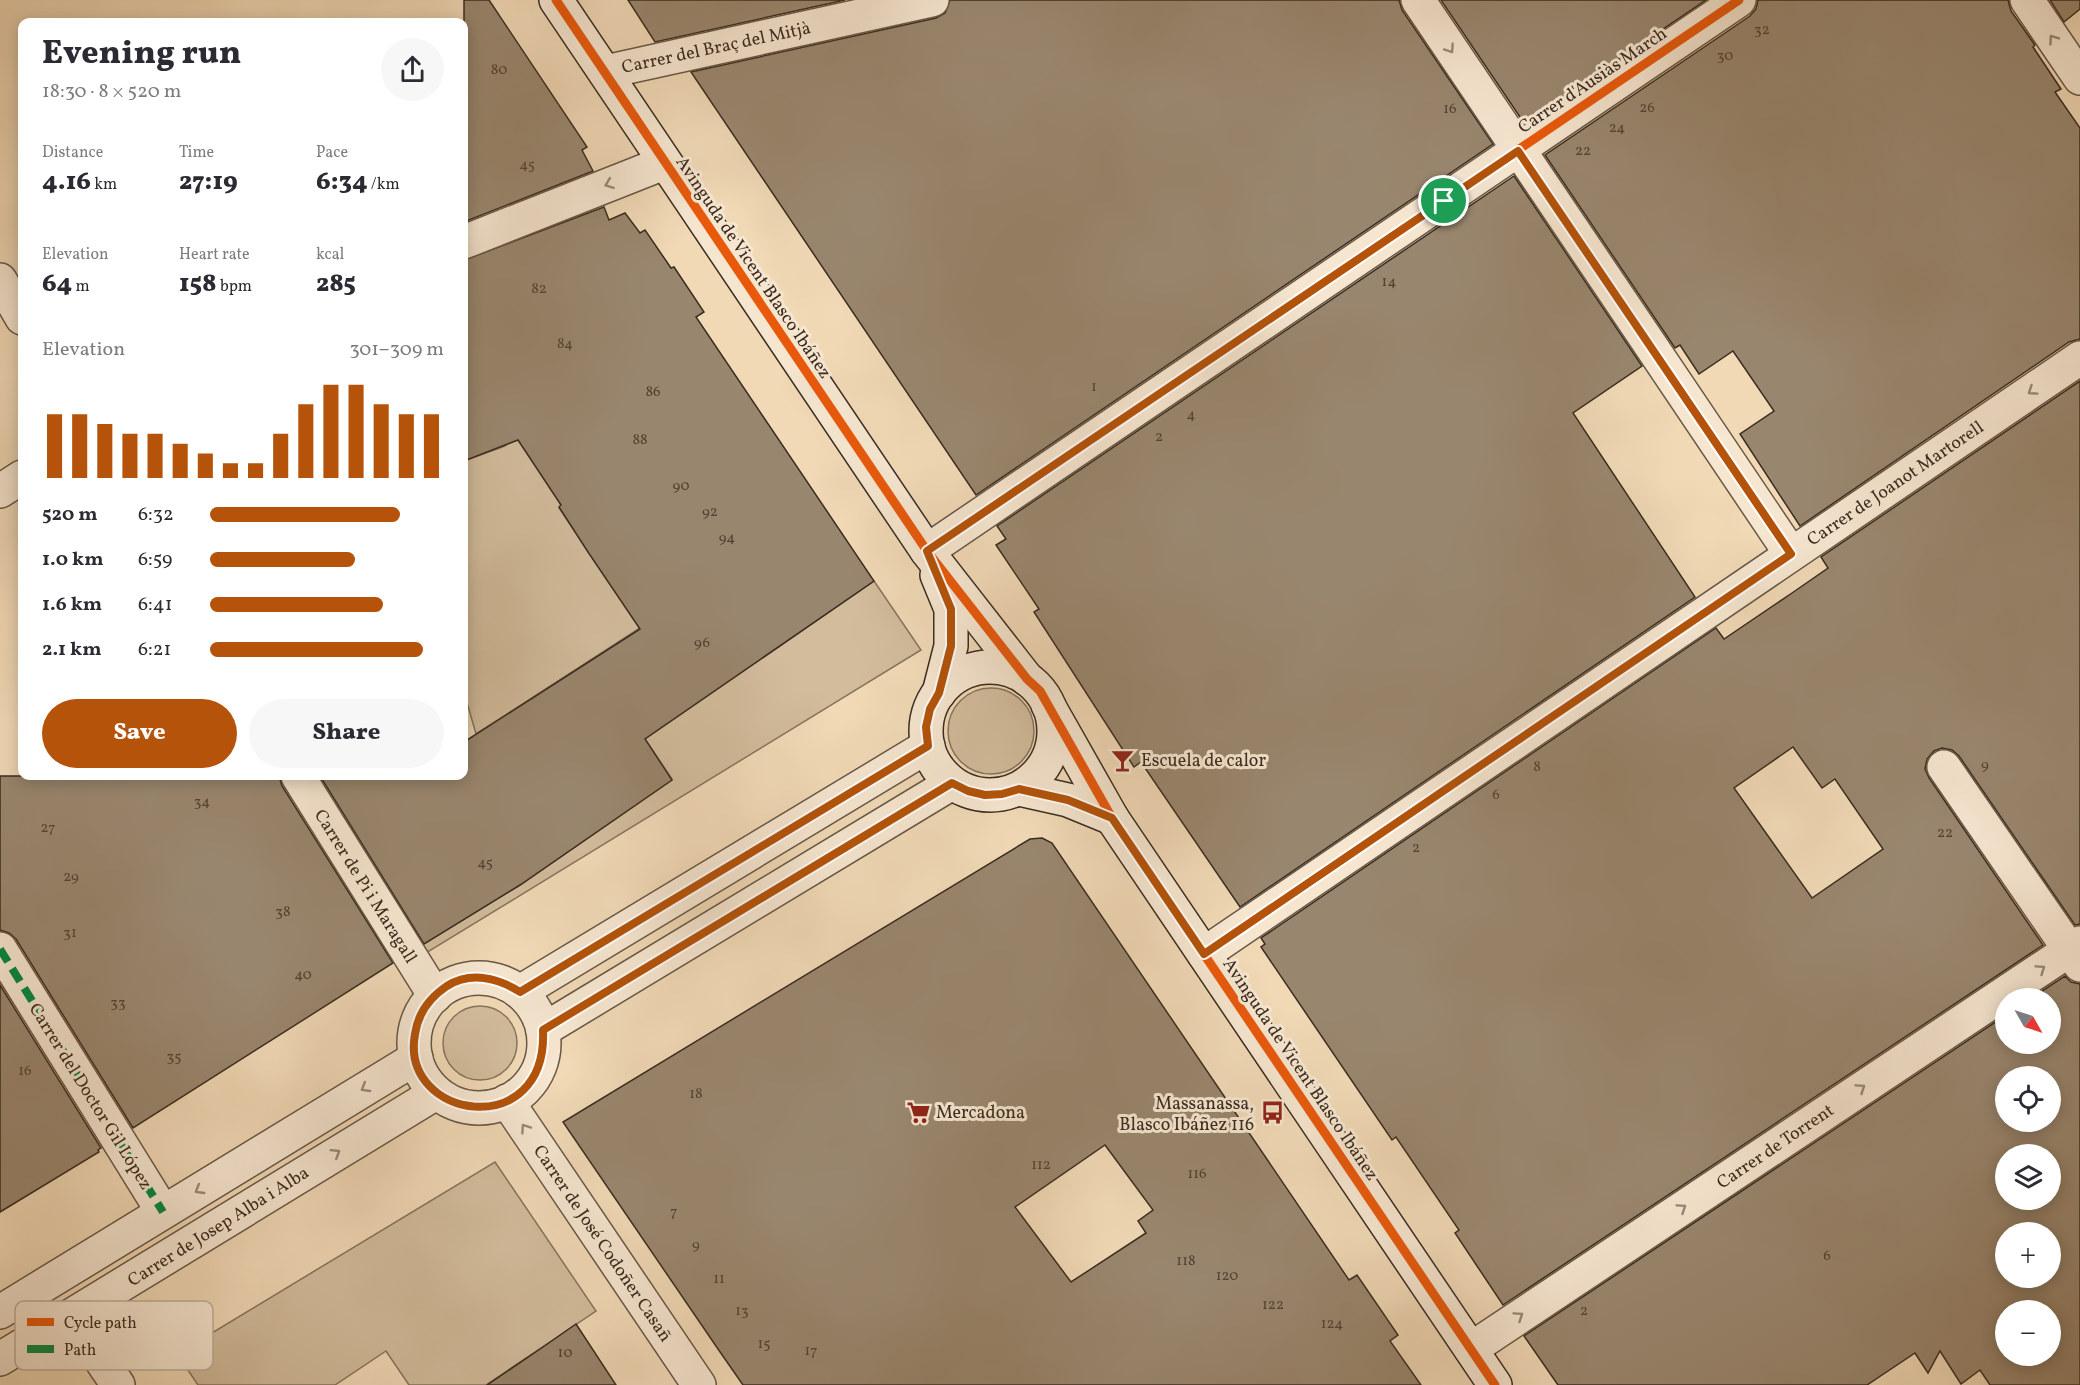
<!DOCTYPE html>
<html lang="en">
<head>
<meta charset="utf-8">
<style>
	body { margin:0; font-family:Vollkorn,serif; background:#f7f7f7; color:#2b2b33; height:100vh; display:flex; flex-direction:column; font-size:22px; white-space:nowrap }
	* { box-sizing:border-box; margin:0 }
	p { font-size:20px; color:#7c7c81 }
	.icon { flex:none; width:33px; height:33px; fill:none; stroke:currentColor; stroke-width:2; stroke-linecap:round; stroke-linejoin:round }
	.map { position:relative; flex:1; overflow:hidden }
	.details { position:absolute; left:18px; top:18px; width:450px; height:762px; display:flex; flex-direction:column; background:#fff; border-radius:12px; box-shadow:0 3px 15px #0003 }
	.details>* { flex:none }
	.needle { width:39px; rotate:129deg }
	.buttons { position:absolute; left:1995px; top:988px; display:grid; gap:12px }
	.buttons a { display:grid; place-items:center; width:66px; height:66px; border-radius:50%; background:#fff; box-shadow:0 3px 15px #0003; font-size:30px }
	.pin { position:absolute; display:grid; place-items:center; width:51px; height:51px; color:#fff; margin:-26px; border:3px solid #fff; border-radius:50%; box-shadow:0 2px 6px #0007 }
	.round { display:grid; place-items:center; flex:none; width:63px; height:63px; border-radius:32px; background:#f7f7f7 }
	.headline { display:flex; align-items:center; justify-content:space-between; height:102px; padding:0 24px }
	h1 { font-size:33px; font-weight:800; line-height:45px }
	.figures { display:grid; grid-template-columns:repeat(3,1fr); gap:9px; height:102px; padding:6px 24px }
	.figures div { display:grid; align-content:center }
	.figures b { font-size:26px; font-weight:800 }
	.figures small { font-size:16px; font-weight:400 }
	.figures p { font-size:16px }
	.chart { height:168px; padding:12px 24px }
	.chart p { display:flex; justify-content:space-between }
	.chart svg { width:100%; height:108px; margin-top:6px; stroke:#b45309; stroke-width:6 }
	.primary-button { display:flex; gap:12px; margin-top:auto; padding:12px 24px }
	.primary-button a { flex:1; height:69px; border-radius:36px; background:#b45309; color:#fff; font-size:24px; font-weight:800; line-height:69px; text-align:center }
	.primary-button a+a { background:#f7f7f7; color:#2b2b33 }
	ul { padding:0 24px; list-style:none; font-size:20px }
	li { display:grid; grid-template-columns:96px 72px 1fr; align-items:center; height:45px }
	li i { height:15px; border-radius:8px; background:#b45309 }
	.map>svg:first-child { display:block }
</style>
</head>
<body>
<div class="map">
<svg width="2080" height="1385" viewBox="0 0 2080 1385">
	<rect width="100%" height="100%" fill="#f1d9b6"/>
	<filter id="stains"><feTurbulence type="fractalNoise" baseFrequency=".00333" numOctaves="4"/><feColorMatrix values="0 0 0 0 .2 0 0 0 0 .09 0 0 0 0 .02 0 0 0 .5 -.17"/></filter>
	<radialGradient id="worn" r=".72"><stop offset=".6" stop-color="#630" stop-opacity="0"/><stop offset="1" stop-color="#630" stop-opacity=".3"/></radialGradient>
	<!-- green -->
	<g fill="#d2bc9c" stroke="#86745e" stroke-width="1.5">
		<polygon points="522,426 561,505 559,508 640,628 476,734 464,692 464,461 505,446"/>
		<polygon points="874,581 921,650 426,953 422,945 520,885 672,779 645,739"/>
		<circle cx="991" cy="731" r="43"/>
		<circle cx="480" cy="1043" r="37"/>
		<polygon points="495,1162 596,1311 486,1385 409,1385 386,1351 335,1385 198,1385 177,1354"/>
	</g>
	<!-- building -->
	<g fill="#99866e" stroke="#3a2c20" stroke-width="1.5" fill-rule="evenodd">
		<polygon points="464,0 489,0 587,147 582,150 593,171 464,222"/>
		<polygon points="628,0 845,0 655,42"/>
		<polygon points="950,0 1399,0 1402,10 1493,144 976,495 691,72 936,18 945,13"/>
		<polygon points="1441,0 1706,0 1524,123"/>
		<polygon points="1758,0 2008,0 2011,11 2035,45 2033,47 2061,89 2055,92 2080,128 2080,339 2069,342 1800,526 1740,434 1774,411 1733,351 1699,374 1680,345 1675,348 1545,155 1750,16 1756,9"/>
		<polygon points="2050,0 2080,0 2080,9 2064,22"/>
		<polygon points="1514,176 1642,366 1573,413 1695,597 1240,907 1141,762 1134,767 1034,612 1039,609 996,545 1006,539 997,526"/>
		<polygon points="604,207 609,220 625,213 640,233 645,230 671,268 674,267 704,312 696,317 874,581 645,739 672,780 520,885 424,944 320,776 464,776 464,742 640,629 588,552 559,507 561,505 518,440 464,461 464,260"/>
		<path d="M 2080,381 L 2080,924 L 2075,925 L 1959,756 L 1952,750 L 1942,748 L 1934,751 L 1927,759 L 1925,769 L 1929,778 L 2043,945 L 1503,1305 L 1455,1233 L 1459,1230 L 1396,1137 L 1392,1140 L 1261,947 L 1265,944 L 1261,938 L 1716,628 L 1724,639 L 1792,593 L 1828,568 L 1821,557 ZM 1793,747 L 1822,788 L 1835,779 L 1883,849 L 1812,898 L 1734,788 Z"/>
		<polygon points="0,776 279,776 282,786 393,963 133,1128 16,939 9,933 0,930"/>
		<path d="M 1042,838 L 1052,843 L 1349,1280 L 1357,1275 L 1398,1335 L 1390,1341 L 1421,1385 L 743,1385 L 718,1349 L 563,1122 L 1030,839 ZM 1105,1145 L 1153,1210 L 1138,1221 L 1146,1233 L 1071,1282 L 1015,1207 Z"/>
		<path d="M 2065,976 L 2071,982 L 2080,984 L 2080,1385 L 1990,1385 L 1980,1370 L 1961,1384 L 1940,1351 L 1928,1373 L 1915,1353 L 1867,1385 L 1558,1385 L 1524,1336 L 2006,1015 L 2006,1044 L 2050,1044 L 2050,999 L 2030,999 ZM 2006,1077 L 2050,1077 L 2050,1122 L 2006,1122 ZM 2006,1155 L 2050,1155 L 2050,1200 L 2006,1200 ZM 2006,1233 L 2050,1233 L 2050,1278 L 2006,1278 ZM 2006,1311 L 2050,1311 L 2050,1356 L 2006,1356 Z"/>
		<polygon points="0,985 101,1148 98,1150 99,1152 0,1212"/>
		<polygon points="576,1324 616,1385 487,1385 543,1347"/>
	</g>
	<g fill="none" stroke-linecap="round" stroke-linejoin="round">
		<defs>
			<g id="street">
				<polyline points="1418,0 1791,554"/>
				<polyline points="2027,0 2080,78"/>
				<polyline points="605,72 932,0"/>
				<polyline points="464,242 664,163"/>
				<polyline points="0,280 22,318"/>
				<polyline points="0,491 22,477"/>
				<polyline points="927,551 1739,0"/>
				<polyline points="1944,767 2080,965"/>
				<polyline points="298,776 435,996"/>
				<polyline points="0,949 163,1212"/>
				<polyline points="1204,954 2080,358"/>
				<circle cx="479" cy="1043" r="65"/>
				<polyline points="520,992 928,746"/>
				<polyline points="543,1030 952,783"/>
				<polyline points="507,1101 699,1385"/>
				<polyline points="0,1312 416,1058"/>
				<polyline points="71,1316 118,1385"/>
				<polyline points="1471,1349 2080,943"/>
				<polyline points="0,1359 436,1093"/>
			</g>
			<g id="secondary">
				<polyline points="556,0 927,551 1027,679"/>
				<polyline points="937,575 951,609 951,646 939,693"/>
				<circle cx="990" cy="731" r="64"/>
				<polyline points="1048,705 1112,818 1495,1385"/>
				<polyline points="1019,789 1068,800 1112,818"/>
			</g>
		</defs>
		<!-- street casing -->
		<use href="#street" stroke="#685746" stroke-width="36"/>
		<!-- secondary casing -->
		<use href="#secondary" stroke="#3a2c20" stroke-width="36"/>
		<!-- street -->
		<use href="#street" stroke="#f6e6d0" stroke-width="33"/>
		<!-- secondary -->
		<use href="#secondary" stroke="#f6e6d0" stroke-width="33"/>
		<!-- quiet -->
		<polyline stroke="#00873e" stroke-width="8" stroke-dasharray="15 8" stroke-linecap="butt" points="0,949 163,1212"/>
		<defs>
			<g id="cycleway">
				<polyline points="556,0 927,551 1027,679 1040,691 1112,818 1495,1385"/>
				<polyline points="927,551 1739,0"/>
				<polyline points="934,567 951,609 951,646 939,693"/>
			</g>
		</defs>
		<!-- cycleway casing -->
		<use href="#cycleway" stroke="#f6e6d0" stroke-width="13"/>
		<!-- cycleway -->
		<use href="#cycleway" stroke="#e8590c" stroke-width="9"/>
	</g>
	<!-- one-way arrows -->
	<defs><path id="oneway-chevron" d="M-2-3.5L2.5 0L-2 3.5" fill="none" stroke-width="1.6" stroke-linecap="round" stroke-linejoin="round" transform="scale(1.5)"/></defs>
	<g stroke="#988978">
		<use href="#oneway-chevron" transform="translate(2053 39) rotate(-125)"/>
		<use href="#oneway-chevron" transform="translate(1450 49) rotate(56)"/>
		<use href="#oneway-chevron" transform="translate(609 184) rotate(159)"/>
		<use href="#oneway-chevron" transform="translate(2032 391) rotate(146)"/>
		<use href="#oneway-chevron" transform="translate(2041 969) rotate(-34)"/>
		<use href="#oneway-chevron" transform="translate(365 1088) rotate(149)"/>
		<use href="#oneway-chevron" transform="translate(1861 1088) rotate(-34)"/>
		<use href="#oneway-chevron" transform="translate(525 1128) rotate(-124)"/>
		<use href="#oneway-chevron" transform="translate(336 1153) rotate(-32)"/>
		<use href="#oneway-chevron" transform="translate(199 1190) rotate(149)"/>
		<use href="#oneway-chevron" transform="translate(1682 1208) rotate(-34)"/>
		<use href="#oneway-chevron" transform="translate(1519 1316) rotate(-34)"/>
	</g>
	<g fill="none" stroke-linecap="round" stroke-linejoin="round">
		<defs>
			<path id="route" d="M 1518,151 L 1791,554 L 1204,954 L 1112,818 L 1068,800 L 1019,789 L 1002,794 L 985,795 L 968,791 L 952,783 L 543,1030 C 548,1143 399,1120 415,1034 C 418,1013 429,998 447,986 C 471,971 498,978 520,992 L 928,746 L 926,727 L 930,709 L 939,693 L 951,646 L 951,609 L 927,551 Z"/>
		</defs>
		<!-- route casing -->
		<use href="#route" stroke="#fff" stroke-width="12"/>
		<!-- route -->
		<use href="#route" stroke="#b45309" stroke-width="8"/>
	</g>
	<!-- icons -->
	<defs>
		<symbol id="bar-bare" viewBox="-9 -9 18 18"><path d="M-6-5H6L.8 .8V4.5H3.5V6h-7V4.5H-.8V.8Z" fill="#8f2418" stroke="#f6e6d0" stroke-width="2.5" paint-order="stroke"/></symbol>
		<symbol id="supermarket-bare" viewBox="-9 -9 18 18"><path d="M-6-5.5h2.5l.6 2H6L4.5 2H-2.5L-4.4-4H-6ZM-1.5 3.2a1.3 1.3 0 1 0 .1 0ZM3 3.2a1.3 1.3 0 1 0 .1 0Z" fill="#8f2418" stroke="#f6e6d0" stroke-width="2.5" paint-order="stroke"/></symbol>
		<symbol id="bus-bare" viewBox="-9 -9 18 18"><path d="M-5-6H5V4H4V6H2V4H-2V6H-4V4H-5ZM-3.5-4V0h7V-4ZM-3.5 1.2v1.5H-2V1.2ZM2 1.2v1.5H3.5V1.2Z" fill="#8f2418" stroke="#f6e6d0" stroke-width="2.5" paint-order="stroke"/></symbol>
	</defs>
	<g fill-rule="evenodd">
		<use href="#bar-bare" x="1106" y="744" width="33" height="33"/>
		<use href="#supermarket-bare" x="902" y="1096" width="33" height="33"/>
		<use href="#bus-bare" x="1256" y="1096" width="33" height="33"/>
	</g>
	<g text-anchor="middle" stroke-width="6" stroke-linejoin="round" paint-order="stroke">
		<!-- number labels -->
		<g font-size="15" fill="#524234">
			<text x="1762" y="34">32</text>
			<text x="1725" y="60">30</text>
			<text x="499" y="74">80</text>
			<text x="1647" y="112">26</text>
			<text x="1450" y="113">16</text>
			<text x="1617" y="132">24</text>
			<text x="1583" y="155">22</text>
			<text x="527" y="169">45</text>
			<text x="1389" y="286">14</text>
			<text x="539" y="293">82</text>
			<text x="565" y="348">84</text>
			<text x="1094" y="391">1</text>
			<text x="653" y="396">86</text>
			<text x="1191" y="419">4</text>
			<text x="1159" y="441">2</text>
			<text x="640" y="444">88</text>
			<text x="681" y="490">90</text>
			<text x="710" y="516">92</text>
			<text x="727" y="542">94</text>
			<text x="702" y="647">96</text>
			<text x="1985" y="769">9</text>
			<text x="1537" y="771">8</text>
			<text x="1496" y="799">6</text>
			<text x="202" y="806">34</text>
			<text x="48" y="832">27</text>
			<text x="1945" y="837">22</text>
			<text x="1416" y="852">2</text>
			<text x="485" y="867">45</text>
			<text x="71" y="881">29</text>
			<text x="283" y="916">38</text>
			<text x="70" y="937">31</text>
			<text x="303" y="979">40</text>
			<text x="118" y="1007">33</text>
			<text x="174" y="1061">35</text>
			<text x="25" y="1075">16</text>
			<text x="696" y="1098">18</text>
			<text x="1041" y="1169">112</text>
			<text x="1197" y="1178">116</text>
			<text x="674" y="1216">7</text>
			<text x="696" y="1249">9</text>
			<text x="1827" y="1260">6</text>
			<text x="1186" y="1265">118</text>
			<text x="1227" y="1280">120</text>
			<text x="719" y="1283">11</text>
			<text x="1273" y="1309">122</text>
			<text x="742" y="1315">13</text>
			<text x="1584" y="1315">2</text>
			<text x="1332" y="1328">124</text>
			<text x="764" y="1348">15</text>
			<text x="811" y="1355">17</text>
			<text x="565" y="1357">10</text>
		</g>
		<!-- street labels -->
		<g font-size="18" fill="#3a2c20" stroke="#f6e6d0">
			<text transform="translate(716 47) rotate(-12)" y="6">Carrer del Braç del Mitjà</text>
			<text transform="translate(1592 80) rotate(-34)" y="6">Carrer d'Ausiàs March</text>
			<text transform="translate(754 267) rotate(56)" y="6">Avinguda de Vicent Blasco Ibáñez</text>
			<text transform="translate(1895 483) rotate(-34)" y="6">Carrer de Joanot Martorell</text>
			<text transform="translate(366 886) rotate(58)" y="6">Carrer de Pi i Maragall</text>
			<text transform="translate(1301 1069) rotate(56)" y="6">Avinguda de Vicent Blasco Ibáñez</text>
			<text transform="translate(91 1096) rotate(58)" y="6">Carrer del Doctor Gil López</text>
			<text transform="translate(1775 1146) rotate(-34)" y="6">Carrer de Torrent</text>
			<text transform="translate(218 1226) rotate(-32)" y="6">Carrer de Josep Alba i Alba</text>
			<text transform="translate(603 1243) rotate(56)" y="6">Carrer de José Codoñer Casañ</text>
		</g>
		<!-- poi labels -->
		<g font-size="18" fill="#3a2c20" stroke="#f6e6d0" text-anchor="start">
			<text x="1141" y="766">Escuela de calor</text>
			<text x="1254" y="1109" text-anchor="end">Massanassa,<tspan x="1254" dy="21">Blasco Ibáñez 116</tspan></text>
			<text x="936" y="1118">Mercadona</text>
		</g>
	</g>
	<!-- legend -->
	<rect x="15" y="1301" width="198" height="69" rx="9" fill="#f6e6d0" stroke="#beae9b" stroke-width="1.5"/>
	<rect x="27" y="1318" width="27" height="8" fill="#e8590c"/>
	<rect x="27" y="1345" width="27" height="8" fill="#00873e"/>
	<g font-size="16" fill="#3a2c20">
		<text x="64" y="1328">Cycle path</text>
		<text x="64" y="1355">Path</text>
	</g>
	<rect width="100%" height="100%" filter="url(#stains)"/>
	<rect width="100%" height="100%" fill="url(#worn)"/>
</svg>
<div class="buttons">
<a><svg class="needle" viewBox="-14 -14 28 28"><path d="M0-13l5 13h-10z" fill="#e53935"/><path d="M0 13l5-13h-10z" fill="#7c7c81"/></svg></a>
<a><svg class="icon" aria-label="locate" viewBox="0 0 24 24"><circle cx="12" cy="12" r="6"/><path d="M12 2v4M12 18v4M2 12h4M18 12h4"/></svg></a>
<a><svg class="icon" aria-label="layers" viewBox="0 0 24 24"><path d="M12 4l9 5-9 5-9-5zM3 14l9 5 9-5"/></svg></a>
<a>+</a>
<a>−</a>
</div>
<div class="pin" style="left:1444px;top:201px;background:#1e9e55"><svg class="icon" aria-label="arrive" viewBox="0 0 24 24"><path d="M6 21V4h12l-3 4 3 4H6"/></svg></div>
<section class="details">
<div class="headline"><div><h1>Evening run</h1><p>18:30 · 8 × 520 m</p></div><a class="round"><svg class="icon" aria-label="share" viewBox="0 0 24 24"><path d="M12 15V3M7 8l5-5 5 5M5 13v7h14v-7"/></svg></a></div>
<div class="figures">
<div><p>Distance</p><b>4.16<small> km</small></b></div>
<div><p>Time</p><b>27:19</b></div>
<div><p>Pace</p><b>6:34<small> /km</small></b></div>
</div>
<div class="figures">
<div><p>Elevation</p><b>64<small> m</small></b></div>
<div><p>Heart rate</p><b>158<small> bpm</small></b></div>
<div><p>kcal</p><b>285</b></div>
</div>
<div class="chart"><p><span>Elevation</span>301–309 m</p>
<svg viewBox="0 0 160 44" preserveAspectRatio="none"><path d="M5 44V18M15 44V18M25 44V22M35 44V26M45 44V26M55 44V30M65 44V34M75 44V38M85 44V38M95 44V26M105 44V14M115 44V6M125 44V6M135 44V14M145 44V18M155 44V18"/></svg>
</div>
<ul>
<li><b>520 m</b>6:32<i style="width:81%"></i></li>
<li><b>1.0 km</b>6:59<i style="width:62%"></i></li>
<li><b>1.6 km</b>6:41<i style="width:74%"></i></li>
<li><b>2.1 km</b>6:21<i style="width:91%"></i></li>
</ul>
<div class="primary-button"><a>Save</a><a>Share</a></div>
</section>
</div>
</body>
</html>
